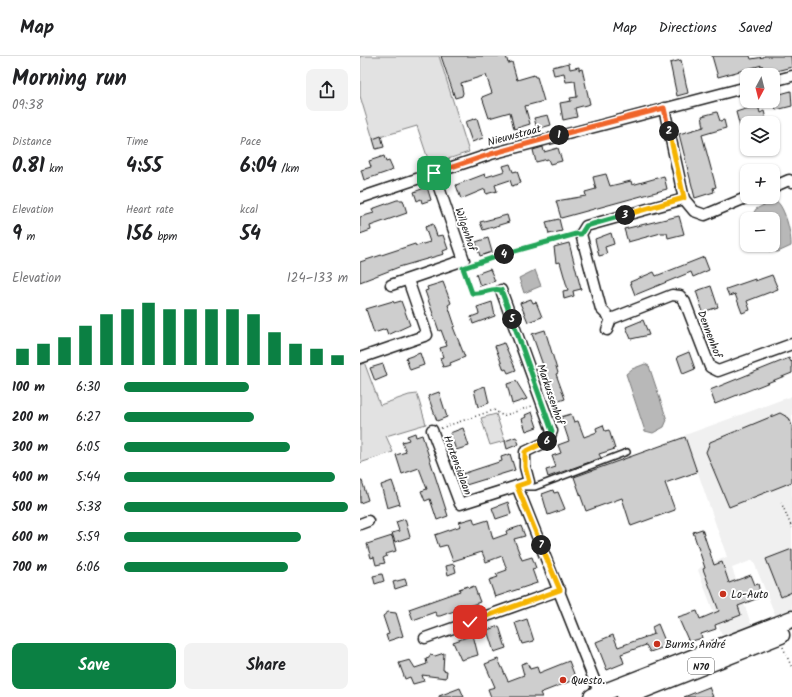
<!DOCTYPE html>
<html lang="en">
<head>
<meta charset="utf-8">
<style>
	body { margin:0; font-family:Kalam,sans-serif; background:#f2f2f2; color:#202124; height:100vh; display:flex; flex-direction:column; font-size:15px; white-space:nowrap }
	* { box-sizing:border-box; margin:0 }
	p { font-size:13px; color:#757577 }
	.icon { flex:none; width:22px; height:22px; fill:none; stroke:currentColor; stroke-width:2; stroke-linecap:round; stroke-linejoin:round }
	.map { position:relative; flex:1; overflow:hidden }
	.side { display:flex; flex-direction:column; background:#fff; width:360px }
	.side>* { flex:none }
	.needle { width:26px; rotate:187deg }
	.buttons { position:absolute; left:380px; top:12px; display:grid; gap:8px }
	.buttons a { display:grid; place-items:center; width:40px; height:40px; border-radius:8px; background:#fff; box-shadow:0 1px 3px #0004; font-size:20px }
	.pin { position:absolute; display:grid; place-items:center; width:34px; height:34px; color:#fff; margin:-17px; border-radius:8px; box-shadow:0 2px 6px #0006 }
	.km { position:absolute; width:20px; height:20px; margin:-10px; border-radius:50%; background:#222; color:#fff; font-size:11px; line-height:20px; text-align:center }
	.round { display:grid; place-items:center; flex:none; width:42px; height:42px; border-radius:8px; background:#f2f2f2 }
	.headline { display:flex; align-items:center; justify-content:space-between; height:68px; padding:0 12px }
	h1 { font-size:22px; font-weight:800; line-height:30px }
	.metrics { display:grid; grid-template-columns:repeat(3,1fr); gap:6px; height:68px; padding:4px 12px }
	.metrics div { display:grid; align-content:center }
	.metrics b { font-size:20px; font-weight:800 }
	.metrics small { font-size:11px; font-weight:400 }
	.metrics p { font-size:11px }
	.chart { height:112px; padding:8px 12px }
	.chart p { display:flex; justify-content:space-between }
	.chart svg { width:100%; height:72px; margin-top:4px; stroke:#0b8043; stroke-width:6 }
	.action { display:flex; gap:8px; margin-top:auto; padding:8px 12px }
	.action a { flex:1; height:46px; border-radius:8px; background:#0b8043; color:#fff; font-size:16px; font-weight:800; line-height:46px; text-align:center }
	.action a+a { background:#f2f2f2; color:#202124 }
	ul { padding:0 12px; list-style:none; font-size:13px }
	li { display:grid; grid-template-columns:64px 48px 1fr; align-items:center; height:30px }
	li i { height:10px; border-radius:5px; background:#0b8043 }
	header { display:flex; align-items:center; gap:24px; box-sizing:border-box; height:56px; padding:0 20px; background:#fff; border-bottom:1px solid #e0e0e0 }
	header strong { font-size:19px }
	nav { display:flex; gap:22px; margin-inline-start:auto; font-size:14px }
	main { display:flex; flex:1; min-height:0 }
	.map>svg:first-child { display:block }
</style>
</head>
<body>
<header>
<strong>Map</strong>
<nav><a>Map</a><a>Directions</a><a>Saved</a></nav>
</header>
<main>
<section class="side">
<div class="headline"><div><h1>Morning run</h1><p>09:38</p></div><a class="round"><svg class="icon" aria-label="share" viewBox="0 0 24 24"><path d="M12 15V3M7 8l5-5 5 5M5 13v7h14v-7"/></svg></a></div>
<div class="metrics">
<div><p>Distance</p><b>0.81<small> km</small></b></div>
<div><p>Time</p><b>4:55</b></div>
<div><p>Pace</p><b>6:04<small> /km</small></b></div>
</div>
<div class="metrics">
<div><p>Elevation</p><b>9<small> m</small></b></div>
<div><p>Heart rate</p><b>156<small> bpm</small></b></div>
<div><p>kcal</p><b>54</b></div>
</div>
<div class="chart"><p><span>Elevation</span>124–133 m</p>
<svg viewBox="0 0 160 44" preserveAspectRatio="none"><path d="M5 44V34M15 44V31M25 44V27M35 44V20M45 44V13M55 44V10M65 44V6M75 44V10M85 44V10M95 44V10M105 44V10M115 44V13M125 44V24M135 44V31M145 44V34M155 44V38"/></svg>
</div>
<ul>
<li><b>100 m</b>6:30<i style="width:56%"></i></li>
<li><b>200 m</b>6:27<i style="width:58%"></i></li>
<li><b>300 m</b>6:05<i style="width:74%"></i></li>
<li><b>400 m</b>5:44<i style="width:94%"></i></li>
<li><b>500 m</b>5:38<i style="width:100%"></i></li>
<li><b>600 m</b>5:59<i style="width:79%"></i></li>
<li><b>700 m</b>6:06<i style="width:73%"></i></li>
</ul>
<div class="action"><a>Save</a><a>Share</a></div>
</section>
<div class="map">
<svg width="432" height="641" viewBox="0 0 432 641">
	<rect width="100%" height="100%" fill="#fff"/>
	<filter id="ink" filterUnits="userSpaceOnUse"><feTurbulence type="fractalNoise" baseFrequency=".025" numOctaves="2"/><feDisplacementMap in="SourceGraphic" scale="8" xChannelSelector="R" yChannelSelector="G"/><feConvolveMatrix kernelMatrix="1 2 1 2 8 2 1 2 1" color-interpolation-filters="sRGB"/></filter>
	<g filter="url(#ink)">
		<!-- built -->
		<polygon fill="#f0f0f0" points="432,340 432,555 416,561 393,504 372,512 392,571 362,579 338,514 342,510 367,501 325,379"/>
		<!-- green -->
		<g fill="#e2e2e2" stroke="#7f7f7f">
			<polygon points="0,0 79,0 109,96 70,109 57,70 13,83 0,40"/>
			<polygon points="0,295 20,349 49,339 57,338 66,368 26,380 33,396 0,407"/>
			<polygon points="136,358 145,385 130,389 121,362"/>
		</g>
		<!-- water -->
		<g fill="#b8b8b8" stroke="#7a7a7a">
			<path d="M 412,145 L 416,145 C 425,150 432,181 431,190 L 418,196 L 409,195 L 406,189 L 413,189 L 413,163 L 392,163 L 391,161 L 396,153 Z"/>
			<polygon points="175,214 181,230 164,237 159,222"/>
			<polygon points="285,308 289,310 307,364 304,371 293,377 285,375 266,318 272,313"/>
		</g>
		<!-- building -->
		<g fill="#cecece" stroke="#1c1c1c">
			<polygon points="81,0 146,0 148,7 152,6 157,24 174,19 175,21 177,21 184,45 165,50 170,68 154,73 150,56 129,62 122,41 132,37 126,19 101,27 103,37 102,40 95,42"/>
			<polygon points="352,0 390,0 391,3 404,1 404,0 431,0 432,11 404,18 402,9 358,21"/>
			<polygon points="321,4 328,37 317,40 310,7"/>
			<polygon points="209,7 210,13 219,11 219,14 222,13 230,48 215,52 217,61 203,64 200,47 211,45 210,42 217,41 215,25 206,26 204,17 194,19 192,11"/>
			<polygon points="431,35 432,50 416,54 413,40"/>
			<polygon points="398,49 400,57 404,55 407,67 387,67 387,69 380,71 376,56"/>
			<polygon points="357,56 360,65 364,64 366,72 342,79 356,131 353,132 354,136 335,142 319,78 344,71 342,60"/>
			<polygon points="188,59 191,69 177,73 174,62"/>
			<polygon points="117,62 123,82 112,86 105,66"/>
			<polygon points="21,80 24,91 16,93 13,83"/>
			<polygon points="183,91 184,96 198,92 202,105 190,108 188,103 176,106 173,94"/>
			<polygon points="24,100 26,106 29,105 33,114 4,124 1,114 11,111 9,105"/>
			<polygon points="150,108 153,116 157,115 161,127 152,130 150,124 135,129 137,135 126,138 125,133 101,143 96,129 125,118 126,121 145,115 143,110"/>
			<polygon points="246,118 250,130 271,125 272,129 304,120 307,133 201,162 196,145 226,140 225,136 236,133 233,121"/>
			<polygon points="67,131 71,144 62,147 61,143 57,145 54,136"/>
			<polygon points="37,144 43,144 47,157 10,170 11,174 0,178 0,161 14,157 12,153"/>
			<polygon points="147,159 149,166 123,174 120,166"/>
			<polygon points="319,160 324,178 308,182 307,177 301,177 268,186 264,173"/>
			<polygon points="199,163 202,175 189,178 186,166"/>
			<polygon points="73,168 77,180 83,179 88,193 83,195 84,198 39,211 0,226 0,206 55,188 56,190 70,186 65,171"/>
			<polygon points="251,177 254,188 245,191 247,198 239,200 235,183"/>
			<polygon points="128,182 132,196 120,200 116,186"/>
			<polygon points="209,187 221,233 213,235 214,240 204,243 203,235 208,234 200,206 196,207 194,191"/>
			<polygon points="344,201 349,214 333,221 331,216 275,239 270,226 294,216 296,220"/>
			<polygon points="130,213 135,225 120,230 116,218"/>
			<polygon points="412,219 418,233 387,245 390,254 382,257 375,238 369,240 366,233 395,223 395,225"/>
			<polygon points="83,226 91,247 88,249 95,270 93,271 105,301 90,307 91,309 83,311 80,302 83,301 80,292 87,290 81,274 79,275 65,235 68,234 67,231"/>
			<polygon points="351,230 358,251 343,256 336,235"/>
			<polygon points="171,243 173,247 176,246 182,261 168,266 160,247"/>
			<polygon points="33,245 34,247 41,245 50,269 28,279 26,273 14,277 6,253"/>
			<polygon points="132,246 135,260 113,268 111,261 119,258 117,251"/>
			<polygon points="283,264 289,279 271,283 266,271"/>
			<polygon points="185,274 198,317 196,318 205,343 196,346 172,278"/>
			<polygon points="144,287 156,314 148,317 146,313 144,314 135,290"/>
			<polygon points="329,296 335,313 323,318 317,301"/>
			<polygon points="60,297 64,309 50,314 46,302"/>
			<polygon points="429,302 431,306 432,305 432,317 355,348 350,334"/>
			<polygon points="23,308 27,320 15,325 10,312"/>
			<polygon points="156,325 167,343 152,348 147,328"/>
			<polygon points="125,330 129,347 118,351 114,334"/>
			<polygon points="79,336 87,361 77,365 68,340"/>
			<polygon points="172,356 177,371 166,375 162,363 166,361 165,359"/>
			<polygon points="420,357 429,362 432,370 432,426 369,451 346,396 350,386"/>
			<polygon points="211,358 214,366 218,365 224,381 237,376 236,372 243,369 245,375 249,374 255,393 239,398 241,402 188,421 186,414 196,411 192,400 201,397 198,389 209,385 201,361"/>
			<polygon points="103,372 109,390 96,394 90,377"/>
			<polygon points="55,377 56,381 62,379 88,460 77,464 70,443 65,445 61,435 67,433 59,412 42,418 36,399 46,396 42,386 49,384 47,380"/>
			<polygon points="156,381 159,388 147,393 145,385"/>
			<polygon points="325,381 337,416 305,427 315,454 271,470 262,442 226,455 214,421"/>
			<polygon points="150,398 155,414 106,429 102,418 142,405 141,401"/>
			<polygon points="0,425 2,425 8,444 0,447"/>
			<polygon points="32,425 40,448 27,452 21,429"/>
			<polygon points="193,434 194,437 198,436 205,453 188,459 182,438"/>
			<polygon points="148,446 151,458 136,463 132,452"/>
			<polygon points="113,462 115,468 128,464 133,483 147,478 146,475 161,470 165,480 154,483 162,504 172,501 176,512 172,513 177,527 135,541 129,524 138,521 136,518 147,514 142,500 126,506 122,496 93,505 87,489 79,491 75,479 101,470 99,466"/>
			<polygon points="45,463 50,481 35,486 32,477 39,475 36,466"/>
			<polygon points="342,473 354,509 362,506 369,527 391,519 395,529 398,528 401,541 378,550 381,559 355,569 356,573 341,578 342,582 329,586 318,561 337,555 340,563 359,555 343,513 345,512 333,476"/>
			<polygon points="32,480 36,495 26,498 27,500 23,502 25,507 16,509 14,501 11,502 7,488"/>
			<polygon points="432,493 432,536 421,541 406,503"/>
			<polygon points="94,508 96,516 88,519 86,510"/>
			<polygon points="22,518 24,525 15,528 13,520"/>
			<polygon points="45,523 47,529 35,533 33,526"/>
			<polygon points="108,530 109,532 114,530 120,546 80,560 77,560 75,556 53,564 49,553 100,535 99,533"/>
			<polygon points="28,556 36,557 43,580 28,585 26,579 29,578 23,560"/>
			<polygon points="167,563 174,585 162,588 155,567"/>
			<polygon points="298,568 307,590 290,596 286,589 261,598 264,607 247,614 236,586 253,579 258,591 294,578 292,571"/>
			<polygon points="139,570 146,592 134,596 127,574"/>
			<polygon points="113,579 118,599 101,604 93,586"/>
			<polygon points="84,597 83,614 87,615 86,622 62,619 64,625 53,628 50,621 45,623 39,607 50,604 55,612 67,608 66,603 69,602 70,599 75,600"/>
			<polygon points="138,603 148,625 164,619 161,608 167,606 170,613 177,611 179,617 209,605 216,623 180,637 182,641 131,641 128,633 135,631 125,608"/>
			<polygon points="349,631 353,641 324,641"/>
			<polygon points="100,632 104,641 79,641 79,640"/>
		</g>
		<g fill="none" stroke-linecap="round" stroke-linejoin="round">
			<defs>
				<polyline id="service" points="165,431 175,431 267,396"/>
				<g id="minor">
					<polyline points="413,25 432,20"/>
					<polyline points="304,52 324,143 334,155 345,159 388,141"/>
					<polyline points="413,131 429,124 432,126"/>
					<polyline points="0,142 131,98 387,31"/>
					<polyline points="324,143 226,170 221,178 241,253 251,263 312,239 320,240 325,246 350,311 358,315 432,288"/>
					<polyline points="31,229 104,204 74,117"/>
					<polyline points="141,234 192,375 188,385 165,396 165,411 169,426 157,430"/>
					<polyline points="247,274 251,263"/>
					<polyline points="0,302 67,279 48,224"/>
					<polyline points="72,374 100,448 157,430 241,641"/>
					<polyline points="0,468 8,465"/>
					<polyline points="65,582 200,534"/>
				</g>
				<g id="primary">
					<polyline points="232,641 432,563"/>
					<polyline points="265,641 421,579"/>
				</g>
			</defs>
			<!-- service casing -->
			<use href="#service" stroke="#1c1c1c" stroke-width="8"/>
			<!-- minor casing -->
			<use href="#minor" stroke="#1c1c1c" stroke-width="13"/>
			<!-- primary casing -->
			<use href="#primary" stroke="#1c1c1c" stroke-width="19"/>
			<!-- path -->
			<g stroke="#1c1c1c" stroke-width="1.5" stroke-dasharray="1 3" stroke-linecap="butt">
				<polyline points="112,209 171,189 211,179"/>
				<polyline points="104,214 112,237 119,238 132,234"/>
				<polyline points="81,372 134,354 143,360 172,350"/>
				<polyline points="421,446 432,472"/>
				<polyline points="423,591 432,612"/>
			</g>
			<!-- service -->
			<use href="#service" stroke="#fff" stroke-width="5"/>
			<!-- minor -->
			<use href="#minor" stroke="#fff" stroke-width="10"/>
			<!-- primary -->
			<use href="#primary" stroke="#fff" stroke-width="16"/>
		</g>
	</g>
	<g fill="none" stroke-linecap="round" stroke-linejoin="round" filter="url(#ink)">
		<defs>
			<polyline id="split-1" points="74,117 131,98 199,79"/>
			<polyline id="split-2" points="199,79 304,52 309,75"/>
			<polyline id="split-3" points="265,159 324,142 309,75"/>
			<polyline id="split-4" points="144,198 216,178 221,178 226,170 265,159"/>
			<path id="split-5" d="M 144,198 L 103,212 L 112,237 C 123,239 131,231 141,234 L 152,263"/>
			<polyline id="split-6" points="152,263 192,375 187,385"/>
			<polyline id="split-7" points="181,489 157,430 169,426 165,411 165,396 187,385"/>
			<polyline id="split-8" points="110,566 200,534 181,489"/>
		</defs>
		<!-- split-1 casing -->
		<use href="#split-1" stroke="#fff" stroke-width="8"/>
		<!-- split-2 casing -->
		<use href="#split-2" stroke="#fff" stroke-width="8"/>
		<!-- split-3 casing -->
		<use href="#split-3" stroke="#fff" stroke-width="8"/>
		<!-- split-4 casing -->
		<use href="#split-4" stroke="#fff" stroke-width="8"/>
		<!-- split-5 casing -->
		<use href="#split-5" stroke="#fff" stroke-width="8"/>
		<!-- split-6 casing -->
		<use href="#split-6" stroke="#fff" stroke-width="8"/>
		<!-- split-7 casing -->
		<use href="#split-7" stroke="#fff" stroke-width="8"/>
		<!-- split-8 casing -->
		<use href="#split-8" stroke="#fff" stroke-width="8"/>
		<!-- split-1 -->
		<use href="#split-1" stroke="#f0652b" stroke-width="5"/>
		<!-- split-2 -->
		<use href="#split-2" stroke="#f0652b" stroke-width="5"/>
		<!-- split-3 -->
		<use href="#split-3" stroke="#f5b400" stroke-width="5"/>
		<!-- split-4 -->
		<use href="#split-4" stroke="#22a559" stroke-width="5"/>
		<!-- split-5 -->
		<use href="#split-5" stroke="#22a559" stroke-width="5"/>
		<!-- split-6 -->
		<use href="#split-6" stroke="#22a559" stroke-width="5"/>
		<!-- split-7 -->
		<use href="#split-7" stroke="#f5b400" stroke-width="5"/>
		<!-- split-8 -->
		<use href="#split-8" stroke="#f5b400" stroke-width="5"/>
	</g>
	<!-- markers -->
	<g fill="#c8321e" stroke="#fff" stroke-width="1.5">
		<circle cx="363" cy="538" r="4"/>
		<circle cx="297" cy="588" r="4"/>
		<circle cx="203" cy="624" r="4"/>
	</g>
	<g text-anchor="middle" stroke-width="4" stroke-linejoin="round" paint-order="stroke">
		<!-- shield labels -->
		<rect fill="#fff" stroke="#606060" stroke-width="1" x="328" y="602" width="26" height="16" rx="3"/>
		<g font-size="10" font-weight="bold" fill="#1c1c1c">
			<text x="341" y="614">N70</text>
		</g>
		<!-- street labels -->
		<g font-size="11" fill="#1c1c1c" stroke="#fff">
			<text transform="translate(154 79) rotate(-15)" y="4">Nieuwstraat</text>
			<text transform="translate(106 173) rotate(71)" y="4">Wilgenhof</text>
			<text transform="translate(350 278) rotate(69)" y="4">Dennenhof</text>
			<text transform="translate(191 338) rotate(71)" y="4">Markussenhof</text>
			<text transform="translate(98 409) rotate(70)" y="4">Hortensialaan</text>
		</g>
		<!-- poi labels -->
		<g font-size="11" fill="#1c1c1c" stroke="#fff" text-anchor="start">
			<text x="371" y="542">Lo-Auto</text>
			<text x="305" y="592">Burms André</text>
			<text x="211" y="628">Questo.</text>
		</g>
	</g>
</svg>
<div class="buttons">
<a><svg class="needle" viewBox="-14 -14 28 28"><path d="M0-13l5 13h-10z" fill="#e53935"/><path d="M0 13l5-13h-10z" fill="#757577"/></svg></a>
<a><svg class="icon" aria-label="layers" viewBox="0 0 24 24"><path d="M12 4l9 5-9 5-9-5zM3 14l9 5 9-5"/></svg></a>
<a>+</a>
<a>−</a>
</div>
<div class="pin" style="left:74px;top:117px;background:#1e9e55"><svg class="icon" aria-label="arrive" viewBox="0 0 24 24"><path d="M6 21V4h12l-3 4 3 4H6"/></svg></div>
<div class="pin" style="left:110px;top:566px;background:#d93025"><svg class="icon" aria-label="check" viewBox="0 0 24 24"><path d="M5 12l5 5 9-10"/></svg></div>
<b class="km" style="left:199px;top:79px">1</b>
<b class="km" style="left:309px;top:75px">2</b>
<b class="km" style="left:265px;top:159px">3</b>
<b class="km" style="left:144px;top:198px">4</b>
<b class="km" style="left:152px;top:263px">5</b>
<b class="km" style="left:187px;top:385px">6</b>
<b class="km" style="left:181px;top:489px">7</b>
</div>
</main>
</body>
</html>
